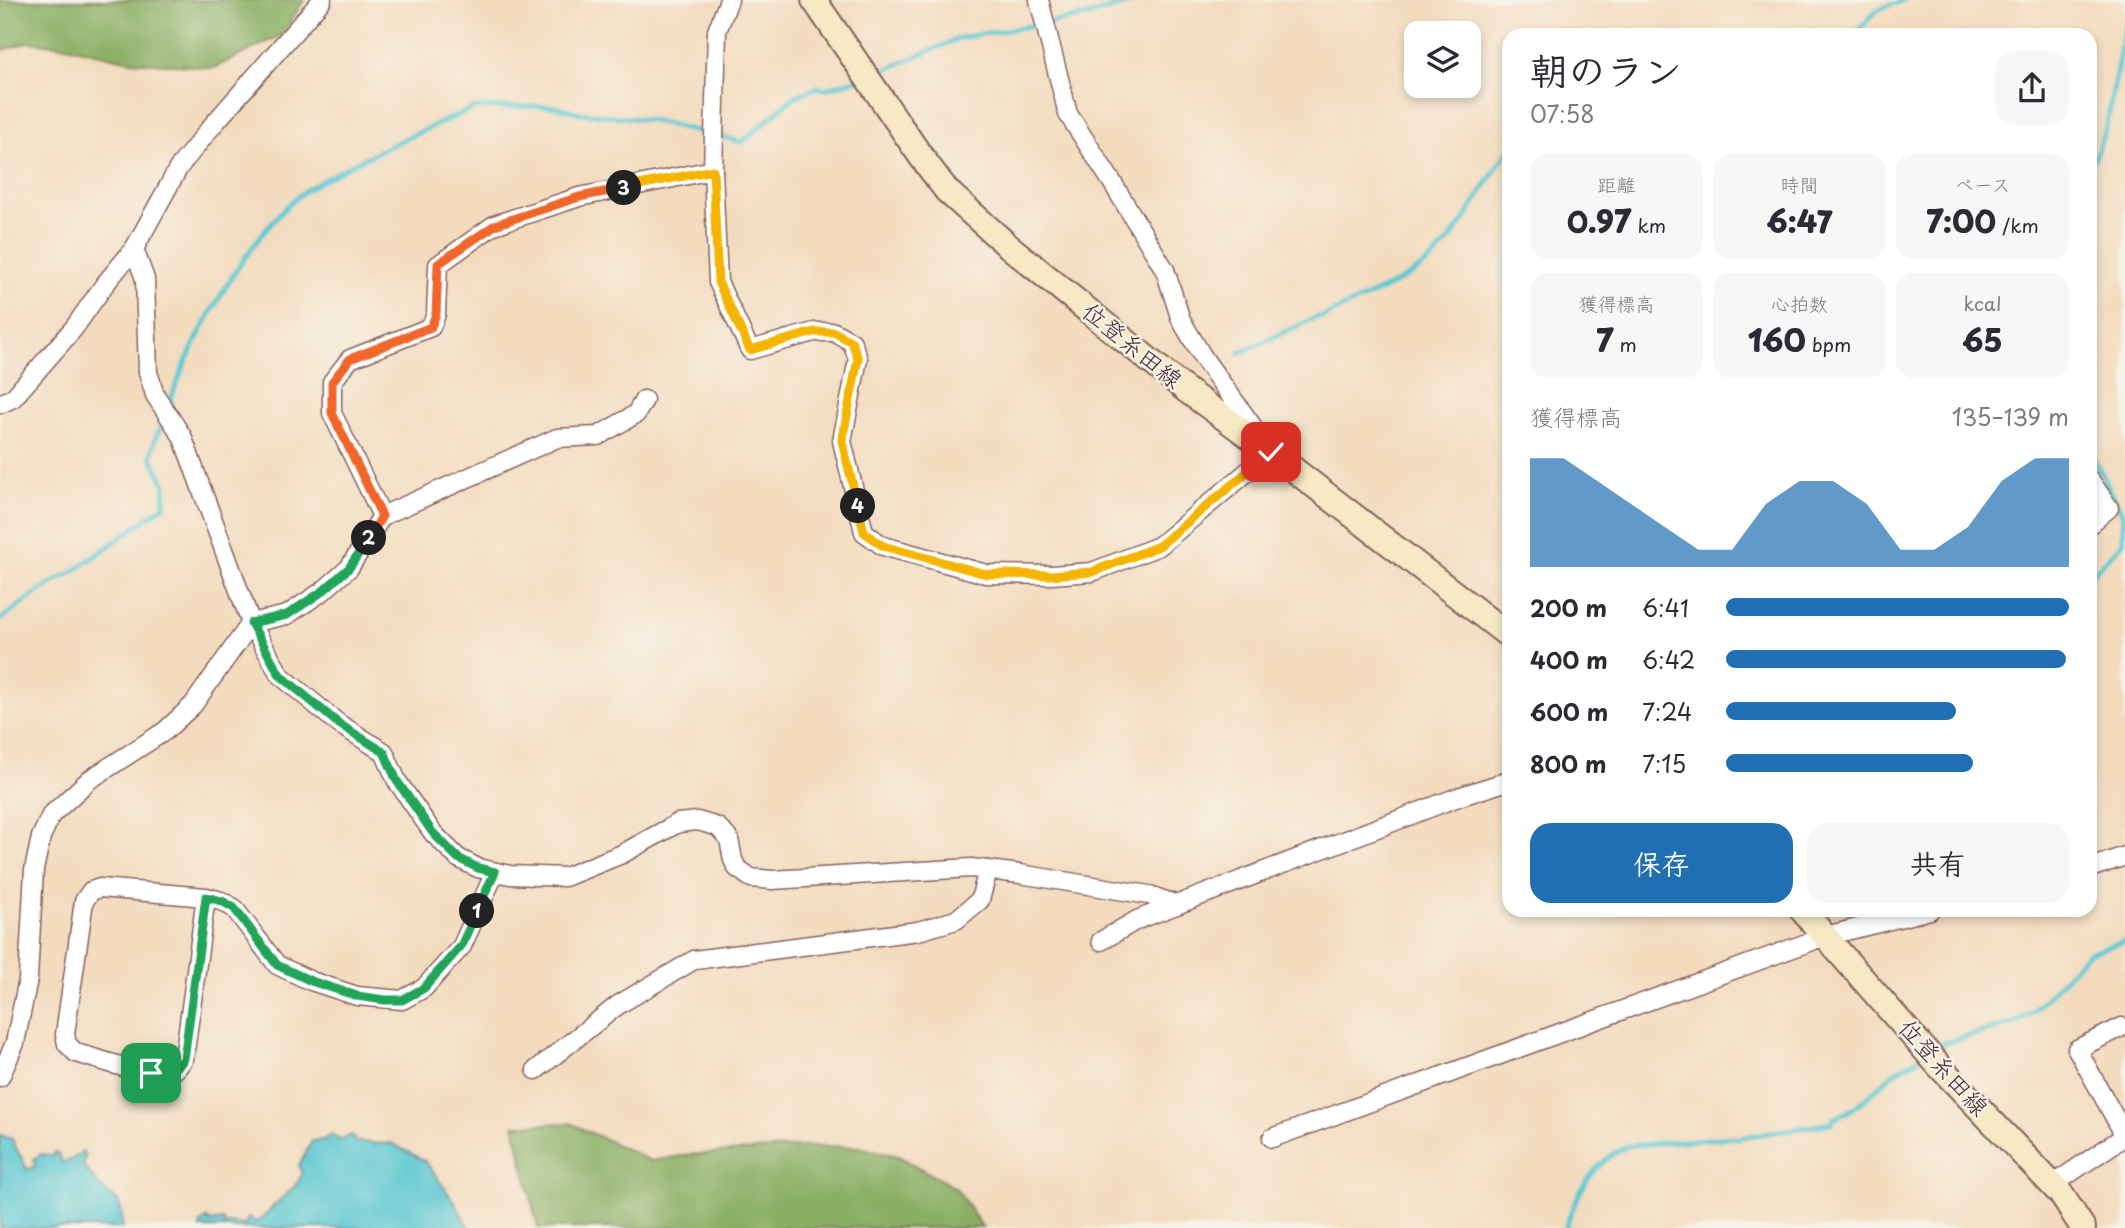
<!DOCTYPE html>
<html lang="ja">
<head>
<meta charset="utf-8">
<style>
	body { margin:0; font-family:"Playpen Sans","Klee One",sans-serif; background:#f7f7f7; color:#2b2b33; height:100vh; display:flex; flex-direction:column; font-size:26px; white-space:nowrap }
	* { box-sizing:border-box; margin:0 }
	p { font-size:23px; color:#7c7c81 }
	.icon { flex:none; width:38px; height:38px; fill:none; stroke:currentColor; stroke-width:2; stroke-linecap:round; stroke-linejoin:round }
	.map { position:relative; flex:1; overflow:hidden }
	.drawer { position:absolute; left:1502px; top:28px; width:595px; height:889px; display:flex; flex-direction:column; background:#fff; border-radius:21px; box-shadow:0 4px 10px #0003 }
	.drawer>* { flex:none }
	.controls { position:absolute; left:1404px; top:21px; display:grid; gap:14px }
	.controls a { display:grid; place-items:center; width:77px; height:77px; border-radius:14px; background:#fff; box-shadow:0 4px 10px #0003; font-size:35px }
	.pin { position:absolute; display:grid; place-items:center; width:60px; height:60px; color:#fff; margin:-30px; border-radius:14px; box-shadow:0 4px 10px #0006 }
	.km { position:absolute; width:35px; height:35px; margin:-18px; border-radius:50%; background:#222; color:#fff; font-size:19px; line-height:35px; text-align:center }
	.round { display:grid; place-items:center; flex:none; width:74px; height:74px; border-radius:21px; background:#f7f7f7 }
	.head { display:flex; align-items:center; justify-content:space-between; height:119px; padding:0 28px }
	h1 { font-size:38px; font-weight:800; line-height:52px }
	.figures { display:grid; grid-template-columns:repeat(3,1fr); gap:10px; height:119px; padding:7px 28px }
	.figures div { display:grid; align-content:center; border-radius:18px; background:#f7f7f7; text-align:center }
	.figures b { font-size:30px; font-weight:800 }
	.figures small { font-size:19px; font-weight:400 }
	.figures p { font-size:19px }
	.chart { height:196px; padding:14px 28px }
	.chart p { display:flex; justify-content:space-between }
	.chart svg { width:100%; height:126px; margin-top:7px; fill:#1f6fb2; opacity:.7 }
	.cta { display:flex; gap:14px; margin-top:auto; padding:14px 28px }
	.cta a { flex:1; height:80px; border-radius:21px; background:#1f6fb2; color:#fff; font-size:28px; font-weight:800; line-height:80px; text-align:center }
	.cta a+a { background:#f7f7f7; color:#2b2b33 }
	ul { padding:0 28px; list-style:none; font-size:23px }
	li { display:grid; grid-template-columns:112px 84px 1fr; align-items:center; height:52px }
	li i { height:18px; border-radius:9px; background:#1f6fb2 }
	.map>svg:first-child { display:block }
</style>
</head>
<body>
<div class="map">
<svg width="2125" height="1228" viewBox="0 0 2125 1228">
	<rect width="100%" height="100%" fill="#f7f3e8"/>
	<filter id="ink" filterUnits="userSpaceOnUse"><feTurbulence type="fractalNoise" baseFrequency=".0143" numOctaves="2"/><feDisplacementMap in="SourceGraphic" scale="14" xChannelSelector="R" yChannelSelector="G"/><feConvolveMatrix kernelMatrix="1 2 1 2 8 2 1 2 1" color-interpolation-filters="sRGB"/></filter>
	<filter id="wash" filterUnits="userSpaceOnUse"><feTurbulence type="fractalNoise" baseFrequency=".00686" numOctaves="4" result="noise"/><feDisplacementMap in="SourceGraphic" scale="28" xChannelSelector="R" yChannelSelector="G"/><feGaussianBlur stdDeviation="1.57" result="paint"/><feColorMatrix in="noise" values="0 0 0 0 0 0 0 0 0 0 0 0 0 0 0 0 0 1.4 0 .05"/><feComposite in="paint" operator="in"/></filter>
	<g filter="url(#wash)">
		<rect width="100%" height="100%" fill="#f3dbbe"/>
		<!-- forest -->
		<g fill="#8aaf64" stroke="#6a6748" stroke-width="2">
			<polygon points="0,0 304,0 282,35 214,68 130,61 66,46 27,42 0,51"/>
			<polygon points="570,1123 651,1161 687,1155 814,1146 859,1147 898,1156 956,1188 983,1228 538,1228 514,1125"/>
		</g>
		<!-- water -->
		<g fill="#5bc8d1" stroke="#52747e" stroke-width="2">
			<path d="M 331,1134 L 339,1140 L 352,1135 L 355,1142 C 367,1141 380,1146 391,1143 L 425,1161 L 454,1201 L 469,1228 L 200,1228 L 201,1223 L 207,1218 L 209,1222 L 223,1220 L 225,1226 L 229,1223 L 245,1225 L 248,1218 L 256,1222 C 267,1217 268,1210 277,1203 C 287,1193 297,1187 302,1174 L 299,1166 L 312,1141 L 324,1140 Z"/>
			<path d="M 0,1135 L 12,1139 C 16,1150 23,1158 27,1170 L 35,1166 L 34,1159 L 41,1154 L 53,1156 L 54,1152 L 58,1153 L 62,1162 C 68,1163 78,1156 82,1151 L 85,1155 L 83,1165 L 100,1187 L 118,1201 L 122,1213 L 122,1228 L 0,1228 Z"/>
		</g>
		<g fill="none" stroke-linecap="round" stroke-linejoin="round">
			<!-- stream -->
			<g stroke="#5bc8d1" stroke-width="5">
				<polyline points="1854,35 1877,10 1904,0"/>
				<polyline points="875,74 960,38 1087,16 1139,0"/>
				<polyline points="719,136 742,142 794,97 818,87 825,89 859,79"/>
				<polyline points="2090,166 2097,153 2107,123 2125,26"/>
				<path d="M 1239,353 L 1317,317 L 1323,317 C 1355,301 1413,280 1437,254 C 1466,224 1483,185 1508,151"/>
				<path d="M 168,408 C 189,343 248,236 302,193 C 311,186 324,180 334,174 C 379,149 427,129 474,108 L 552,106 L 581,113 L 650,120 L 709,134"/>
				<polyline points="2090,451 2123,515 2123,543 2090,576"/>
				<path d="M 0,620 C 22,605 45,584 70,574 L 164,506 L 165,485 L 151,456 L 155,439 L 165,418"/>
				<polyline points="1933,1050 1944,1043 2014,1023 2033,1012 2088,953 2125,941"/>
				<path d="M 1565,1228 C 1579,1190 1590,1165 1627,1146 L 1731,1137 L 1737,1138 L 1832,1123 L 1834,1118 C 1857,1110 1870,1094 1888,1078 C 1897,1069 1911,1063 1921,1057"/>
			</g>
		</g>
	</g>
	<g filter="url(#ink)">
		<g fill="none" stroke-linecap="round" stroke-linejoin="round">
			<defs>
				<g id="minor">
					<polyline points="729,0 717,31 713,170 718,282 750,350 814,332 834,332 852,342 858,359 842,441 864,532 883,546 986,574 1051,575 1092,572 1159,546 1271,452 1204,359 1181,320 1165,270 1112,182 1068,114 1039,0"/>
					<polyline points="134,249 145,279 148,372 155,395 182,436 251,623 280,675 339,724 384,752 397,781 433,833 458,858 478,868 510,875 565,877 622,854 678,823 698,821 718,827 729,839 733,860 737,868 751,878 772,880 971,868 1020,874 1149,895 1177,905"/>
					<polyline points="0,404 13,398 74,328 105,284 134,249 179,167 212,126 322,0"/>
					<polyline points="2090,480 2109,508 2090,524"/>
					<polyline points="382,516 557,438 598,436 636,414 644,400"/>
					<polyline points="2090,868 2125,856"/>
					<path d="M 206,897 L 184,1059 C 179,1065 176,1071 168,1073 C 150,1078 96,1058 76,1053 L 67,1044 L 65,1034 L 84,901 L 91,891 L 100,888 L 206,897 L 221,901 L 234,908 L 277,965 L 311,981 L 357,996 L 402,1000 L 424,988 L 462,946 L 495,872"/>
					<polyline points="1101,941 1137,920 1458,797 1508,781"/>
					<polyline points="2122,1027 2077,1049 2125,1136"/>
					<polyline points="536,1070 618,1005 694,960 918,931 956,920 980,900 988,870"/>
					<polyline points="0,1077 15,1043 28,979 34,870 41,837 51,815 89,780 165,731 193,705 251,623 287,615 323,591 349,568 382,516 332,413 332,382 350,359 431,327 436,314 438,265 494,225 579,197 713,170"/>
					<polyline points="1272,1138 1826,936 1930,910"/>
					<polyline points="2052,1185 2125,1136"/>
				</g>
				<g id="secondary">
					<polyline points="814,0 920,155 947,191 1006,244 1186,390 1271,452 1508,635"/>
					<polyline points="1802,910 1940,1067 2061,1194 2083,1228"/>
				</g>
			</defs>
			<!-- minor casing -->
			<use href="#minor" stroke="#85615e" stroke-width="21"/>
			<!-- secondary casing -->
			<use href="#secondary" stroke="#85615e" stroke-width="28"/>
			<!-- minor -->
			<use href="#minor" stroke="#fff" stroke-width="18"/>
			<!-- secondary -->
			<use href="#secondary" stroke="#f6e9c3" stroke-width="24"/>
		</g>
	</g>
	<g fill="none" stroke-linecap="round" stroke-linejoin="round" filter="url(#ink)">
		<defs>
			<path id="split-1" d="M 151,1073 C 167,1074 174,1072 184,1059 L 206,897 L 222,901 L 234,908 L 277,965 L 311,981 L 357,996 L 385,1000 L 402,1000 L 424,988 L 461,946 L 477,911"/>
			<polyline id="split-2" points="369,538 349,568 323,591 287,615 251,623 280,675 339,724 384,752 397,781 433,833 458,858 478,868 495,872 477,911"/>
			<polyline id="split-3" points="369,538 382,516 332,413 332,382 350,359 431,327 436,314 438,264 495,225 579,197 624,188"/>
			<polyline id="split-4" points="624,188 713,170 718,282 750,350 814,332 834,332 852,342 858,359 842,441 858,506"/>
			<polyline id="split-5" points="858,506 864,532 883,546 986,574 1051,575 1092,572 1159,546 1271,452"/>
		</defs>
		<!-- split-1 casing -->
		<use href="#split-1" stroke="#fff" stroke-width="14"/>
		<!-- split-2 casing -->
		<use href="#split-2" stroke="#fff" stroke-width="14"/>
		<!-- split-3 casing -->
		<use href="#split-3" stroke="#fff" stroke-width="14"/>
		<!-- split-4 casing -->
		<use href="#split-4" stroke="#fff" stroke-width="14"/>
		<!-- split-5 casing -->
		<use href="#split-5" stroke="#fff" stroke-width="14"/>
		<!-- split-1 -->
		<use href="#split-1" stroke="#22a559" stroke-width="9"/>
		<!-- split-2 -->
		<use href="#split-2" stroke="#22a559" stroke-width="9"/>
		<!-- split-3 -->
		<use href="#split-3" stroke="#f0652b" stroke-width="9"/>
		<!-- split-4 -->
		<use href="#split-4" stroke="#f5b400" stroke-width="9"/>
		<!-- split-5 -->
		<use href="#split-5" stroke="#f5b400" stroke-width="9"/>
	</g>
	<g text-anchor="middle" stroke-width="5" stroke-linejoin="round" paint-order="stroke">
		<!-- street labels -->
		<g font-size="24" fill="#4a1f2b" stroke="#f7f3e8">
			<text transform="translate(1132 346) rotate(39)" y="8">位登糸田線</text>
			<text transform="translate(1943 1068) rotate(48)" y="8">位登糸田線</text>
		</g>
	</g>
</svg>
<div class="controls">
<a><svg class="icon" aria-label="layers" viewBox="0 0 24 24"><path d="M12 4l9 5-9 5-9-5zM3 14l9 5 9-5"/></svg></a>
</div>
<div class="pin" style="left:151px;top:1073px;background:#1e9e55"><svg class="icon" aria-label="arrive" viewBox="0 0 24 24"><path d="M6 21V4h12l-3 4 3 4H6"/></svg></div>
<div class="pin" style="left:1271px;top:452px;background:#d93025"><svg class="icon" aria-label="check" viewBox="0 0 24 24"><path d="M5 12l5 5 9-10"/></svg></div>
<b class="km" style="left:477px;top:911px">1</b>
<b class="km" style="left:369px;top:538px">2</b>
<b class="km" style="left:624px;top:188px">3</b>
<b class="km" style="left:858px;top:506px">4</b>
<section class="drawer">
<div class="head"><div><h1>朝のラン</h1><p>07:58</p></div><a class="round"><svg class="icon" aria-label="share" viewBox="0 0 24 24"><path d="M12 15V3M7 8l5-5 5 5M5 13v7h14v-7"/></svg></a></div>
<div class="figures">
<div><p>距離</p><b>0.97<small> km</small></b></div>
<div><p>時間</p><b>6:47</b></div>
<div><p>ペース</p><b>7:00<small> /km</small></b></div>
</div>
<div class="figures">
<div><p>獲得標高</p><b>7<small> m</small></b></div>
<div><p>心拍数</p><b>160<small> bpm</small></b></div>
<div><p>kcal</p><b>65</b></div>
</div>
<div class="chart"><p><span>獲得標高</span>135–139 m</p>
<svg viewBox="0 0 160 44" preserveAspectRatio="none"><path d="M0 44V6L10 6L20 14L30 22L40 30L50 38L60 38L70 22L80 14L90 14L100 22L110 38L120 38L130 30L140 14L150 6L160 6V44z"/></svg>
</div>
<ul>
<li><b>200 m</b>6:41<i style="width:100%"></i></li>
<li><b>400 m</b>6:42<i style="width:99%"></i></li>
<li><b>600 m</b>7:24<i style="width:67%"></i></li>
<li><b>800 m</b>7:15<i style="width:72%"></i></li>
</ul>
<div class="cta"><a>保存</a><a>共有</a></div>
</section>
</div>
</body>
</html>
